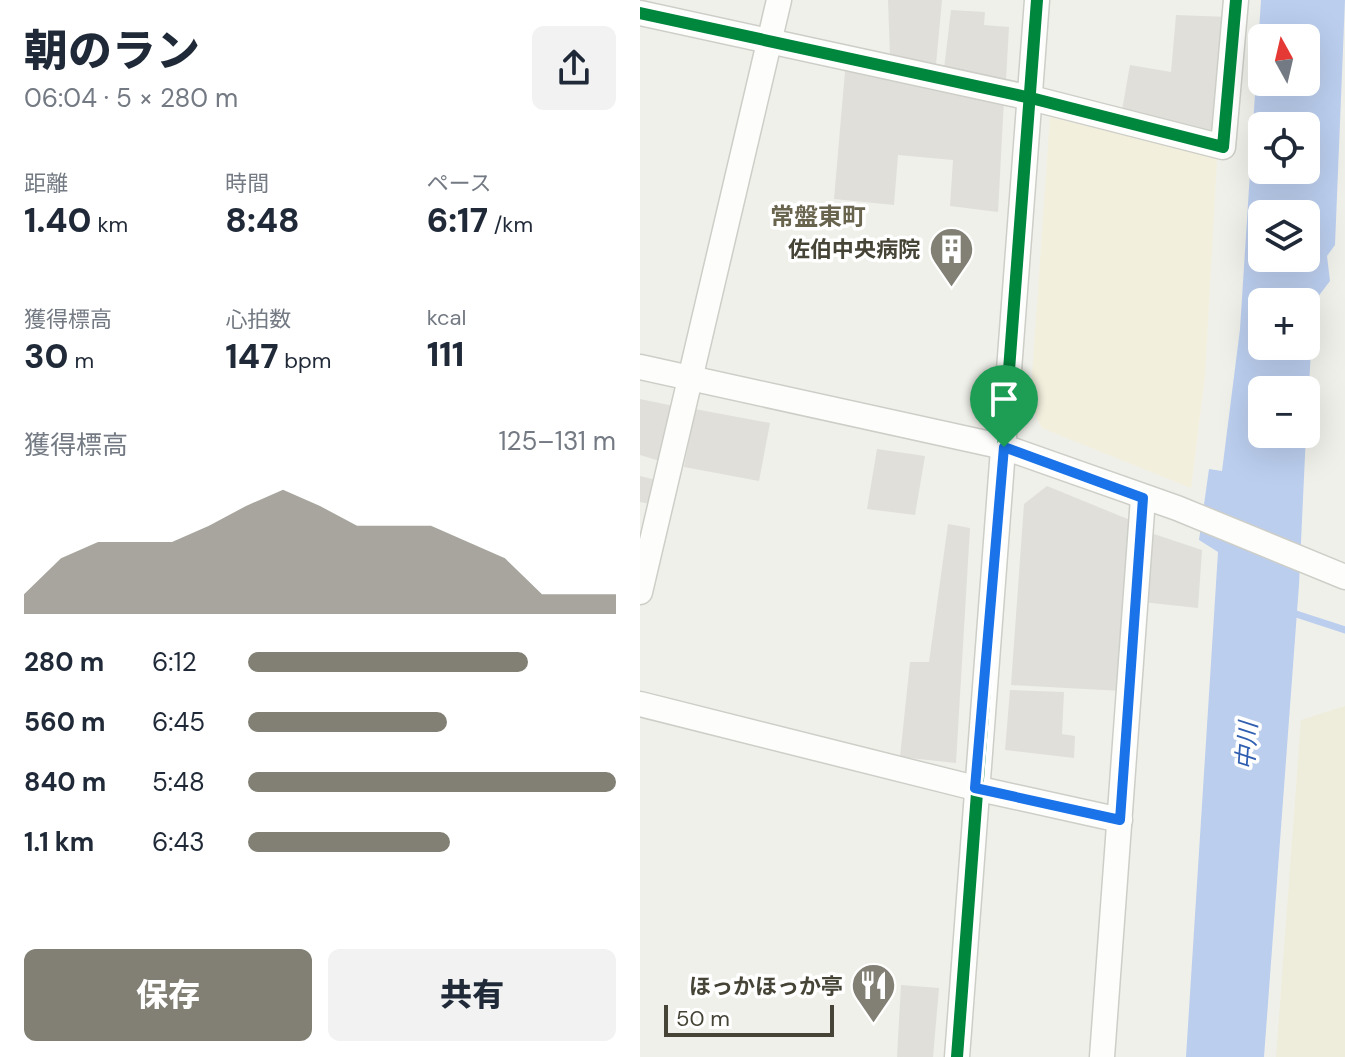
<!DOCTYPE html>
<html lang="ja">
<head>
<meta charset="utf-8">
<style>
	body { margin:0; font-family:"DM Sans","Noto Sans JP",sans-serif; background:#f2f2f3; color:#1f2937; height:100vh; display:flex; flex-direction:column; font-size:30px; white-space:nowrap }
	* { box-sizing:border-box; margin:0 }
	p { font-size:26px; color:#747a83 }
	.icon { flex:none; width:44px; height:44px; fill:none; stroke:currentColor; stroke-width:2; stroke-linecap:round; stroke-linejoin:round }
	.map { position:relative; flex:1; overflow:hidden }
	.side { display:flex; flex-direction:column; background:#fff; width:640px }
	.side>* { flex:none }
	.needle { width:52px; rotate:352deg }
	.controls { position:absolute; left:608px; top:24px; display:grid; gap:16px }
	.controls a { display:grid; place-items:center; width:72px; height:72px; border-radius:12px; background:#fff; box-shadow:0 8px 32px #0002; font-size:40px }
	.scale { position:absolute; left:24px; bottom:20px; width:170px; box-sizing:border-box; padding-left:8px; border:4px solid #464436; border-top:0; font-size:22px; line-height:28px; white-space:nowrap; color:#464436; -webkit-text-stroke:6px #fff; paint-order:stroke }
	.pin { position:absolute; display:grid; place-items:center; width:68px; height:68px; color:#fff; margin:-82px -34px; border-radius:50% 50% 50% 0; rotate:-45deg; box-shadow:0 0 8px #0007 }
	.pin .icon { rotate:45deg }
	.round { display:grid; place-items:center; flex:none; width:84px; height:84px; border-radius:12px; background:#f2f2f3 }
	.head { display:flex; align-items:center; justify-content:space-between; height:136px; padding:0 24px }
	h1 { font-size:44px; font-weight:800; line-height:60px }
	.metrics { display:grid; grid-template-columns:repeat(3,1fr); gap:12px; height:136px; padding:8px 24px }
	.metrics div { display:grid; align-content:center }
	.metrics b { font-size:34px; font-weight:800 }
	.metrics small { font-size:22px; font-weight:400 }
	.metrics p { font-size:22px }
	.chart { height:224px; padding:16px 24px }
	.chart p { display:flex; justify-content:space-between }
	.chart svg { width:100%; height:144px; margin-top:8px; fill:#828075; opacity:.7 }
	.cta { display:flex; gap:16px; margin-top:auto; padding:16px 24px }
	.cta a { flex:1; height:92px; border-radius:12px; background:#828075; color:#fff; font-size:32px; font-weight:800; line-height:92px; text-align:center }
	.cta a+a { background:#f2f2f3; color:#1f2937 }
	ul { padding:0 24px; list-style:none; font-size:26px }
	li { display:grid; grid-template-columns:128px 96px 1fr; align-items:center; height:60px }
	li i { height:20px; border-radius:10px; background:#828075 }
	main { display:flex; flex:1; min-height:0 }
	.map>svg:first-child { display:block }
</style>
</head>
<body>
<main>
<section class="side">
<div class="head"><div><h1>朝のラン</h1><p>06:04 · 5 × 280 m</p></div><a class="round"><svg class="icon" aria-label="share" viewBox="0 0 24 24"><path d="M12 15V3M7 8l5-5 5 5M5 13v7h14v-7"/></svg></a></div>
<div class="metrics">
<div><p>距離</p><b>1.40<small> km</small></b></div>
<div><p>時間</p><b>8:48</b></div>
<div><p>ペース</p><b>6:17<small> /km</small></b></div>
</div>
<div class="metrics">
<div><p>獲得標高</p><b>30<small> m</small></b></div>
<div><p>心拍数</p><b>147<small> bpm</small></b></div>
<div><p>kcal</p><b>111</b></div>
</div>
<div class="chart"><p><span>獲得標高</span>125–131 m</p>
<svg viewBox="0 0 160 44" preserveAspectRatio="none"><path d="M0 44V38L10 27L20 22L30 22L40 22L50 17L60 11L70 6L80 11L90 17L100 17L110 17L120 22L130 27L140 38L150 38L160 38V44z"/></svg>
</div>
<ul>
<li><b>280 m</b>6:12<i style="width:76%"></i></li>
<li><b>560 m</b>6:45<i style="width:54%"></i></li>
<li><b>840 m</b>5:48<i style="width:100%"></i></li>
<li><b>1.1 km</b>6:43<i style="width:55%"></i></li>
</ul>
<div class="cta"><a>保存</a><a>共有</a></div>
</section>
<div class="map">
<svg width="705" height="1057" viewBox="0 0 705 1057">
	<rect width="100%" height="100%" fill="#f0f0ea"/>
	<!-- commercial -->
	<polygon fill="#f3efdd" points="410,117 577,158 565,375 551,488 402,428 390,405"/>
	<!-- education -->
	<polygon fill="#eeeddc" points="705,706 705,1057 636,1057 661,720"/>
	<!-- parking -->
	<g fill="#e0dfda">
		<polygon points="248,0 302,0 296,64 250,56"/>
		<polygon points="311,10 345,12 344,25 369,27 366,80 304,69"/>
		<polygon points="536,15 589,17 580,139 482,110 490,65 531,72"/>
		<polygon points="205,71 364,100 358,212 310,206 313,160 258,155 254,205 194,199"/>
		<polygon points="0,399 34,406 23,462 0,455"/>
		<polygon points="55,409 130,423 119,481 44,467"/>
		<polygon points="237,449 285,456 275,515 227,509"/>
		<polygon points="0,476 20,481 15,505 0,502"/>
		<polygon points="407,486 495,522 482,691 371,685 384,504"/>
		<polygon points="308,524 330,528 316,763 260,757 270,662 289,662"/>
		<polygon points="505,531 562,550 558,608 502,602"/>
		<polygon points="370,690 424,692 422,734 435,736 434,758 365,750"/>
		<polygon points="261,985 299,988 293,1057 257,1057"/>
	</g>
	<!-- water -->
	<path fill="#bbceee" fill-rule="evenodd" d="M 621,0 L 705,0 L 695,245 L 687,256 L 690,281 L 674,302 L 666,434 L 666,390 L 622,390 L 622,434 L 666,434 L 659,585 L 624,1057 L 546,1057 L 578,552 L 559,540 L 569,469 L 582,471 L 600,329 ZM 622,38 L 666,38 L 666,82 L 622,82 ZM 622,126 L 666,126 L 666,170 L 622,170 ZM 622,214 L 666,214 L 666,258 L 622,258 ZM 622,302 L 666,302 L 666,346 L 622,346 Z"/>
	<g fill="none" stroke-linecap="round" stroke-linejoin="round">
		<!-- stream -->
		<polyline stroke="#bbceee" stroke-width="7" points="650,612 705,630"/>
		<defs>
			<g id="minor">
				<polyline points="0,13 391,98 583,147 596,0"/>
				<polyline points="0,367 364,447 537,508 705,577"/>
				<polyline points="0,592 139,0"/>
				<polyline points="0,704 335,788 480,820"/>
				<polyline points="317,1057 397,0"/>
				<polyline points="462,1057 503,498"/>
			</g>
		</defs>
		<!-- minor casing -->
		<use href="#minor" stroke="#cecec8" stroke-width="27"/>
		<!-- minor -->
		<use href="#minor" stroke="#fdfdfc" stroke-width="24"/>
		<defs>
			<g id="cycleway">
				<polyline points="0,13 391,98 583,147 596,0"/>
				<polyline points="317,1057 397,0"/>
			</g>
		</defs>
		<!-- cycleway casing -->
		<use href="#cycleway" stroke="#fff" stroke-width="17"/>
		<!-- cycleway -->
		<use href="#cycleway" stroke="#00873e" stroke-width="12"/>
	</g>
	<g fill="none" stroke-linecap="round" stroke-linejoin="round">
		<defs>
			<polygon id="route" points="364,447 503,498 480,820 335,788"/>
		</defs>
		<!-- route casing -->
		<use href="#route" stroke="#fff" stroke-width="16"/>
		<!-- route -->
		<use href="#route" stroke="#1a73e8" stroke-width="10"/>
	</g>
	<!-- icons -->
	<defs>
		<symbol id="building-pin" viewBox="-11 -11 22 30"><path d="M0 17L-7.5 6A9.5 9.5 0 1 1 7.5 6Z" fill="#828075" stroke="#fff"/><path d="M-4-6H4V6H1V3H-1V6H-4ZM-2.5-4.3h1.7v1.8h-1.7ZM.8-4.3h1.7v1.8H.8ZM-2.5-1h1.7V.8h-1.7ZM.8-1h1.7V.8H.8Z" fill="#fff"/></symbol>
		<symbol id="restaurant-pin" viewBox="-11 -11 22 30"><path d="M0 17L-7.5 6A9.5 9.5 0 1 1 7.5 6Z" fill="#828075" stroke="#fff"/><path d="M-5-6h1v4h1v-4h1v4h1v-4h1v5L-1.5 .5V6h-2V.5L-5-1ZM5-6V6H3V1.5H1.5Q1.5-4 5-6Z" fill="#fff"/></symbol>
	</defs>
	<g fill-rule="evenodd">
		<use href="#building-pin" x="286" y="224" width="51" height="69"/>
		<use href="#restaurant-pin" x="208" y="960" width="51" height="69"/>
	</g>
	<g text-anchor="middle" stroke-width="7" stroke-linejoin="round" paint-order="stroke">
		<!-- poi labels -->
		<g font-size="22" font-weight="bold" fill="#464436" stroke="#fff" text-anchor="end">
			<text x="280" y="257">佐伯中央病院</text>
			<text x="203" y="994">ほっかほっか亭</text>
		</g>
		<!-- neighbourhood labels -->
		<g font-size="24" font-weight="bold" fill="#69644e" stroke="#fff">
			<text x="178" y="225">常盤東町</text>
		</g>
		<!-- water labels -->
		<g font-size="24" font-style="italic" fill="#305fb1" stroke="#fff">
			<text transform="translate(607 746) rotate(-86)" y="8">中川</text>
		</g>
	</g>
</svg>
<div class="controls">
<a><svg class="needle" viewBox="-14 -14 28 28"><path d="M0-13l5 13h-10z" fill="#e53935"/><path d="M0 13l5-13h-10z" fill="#747a83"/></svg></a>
<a><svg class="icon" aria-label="locate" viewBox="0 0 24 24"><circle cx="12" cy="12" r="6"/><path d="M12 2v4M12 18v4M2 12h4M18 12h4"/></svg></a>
<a><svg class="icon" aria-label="layers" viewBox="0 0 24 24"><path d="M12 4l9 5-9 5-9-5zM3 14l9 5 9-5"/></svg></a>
<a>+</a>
<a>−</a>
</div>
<div class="scale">50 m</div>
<div class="pin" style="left:364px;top:447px;background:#1e9e55"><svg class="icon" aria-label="arrive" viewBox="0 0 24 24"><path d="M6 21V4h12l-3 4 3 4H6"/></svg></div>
</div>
</main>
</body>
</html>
